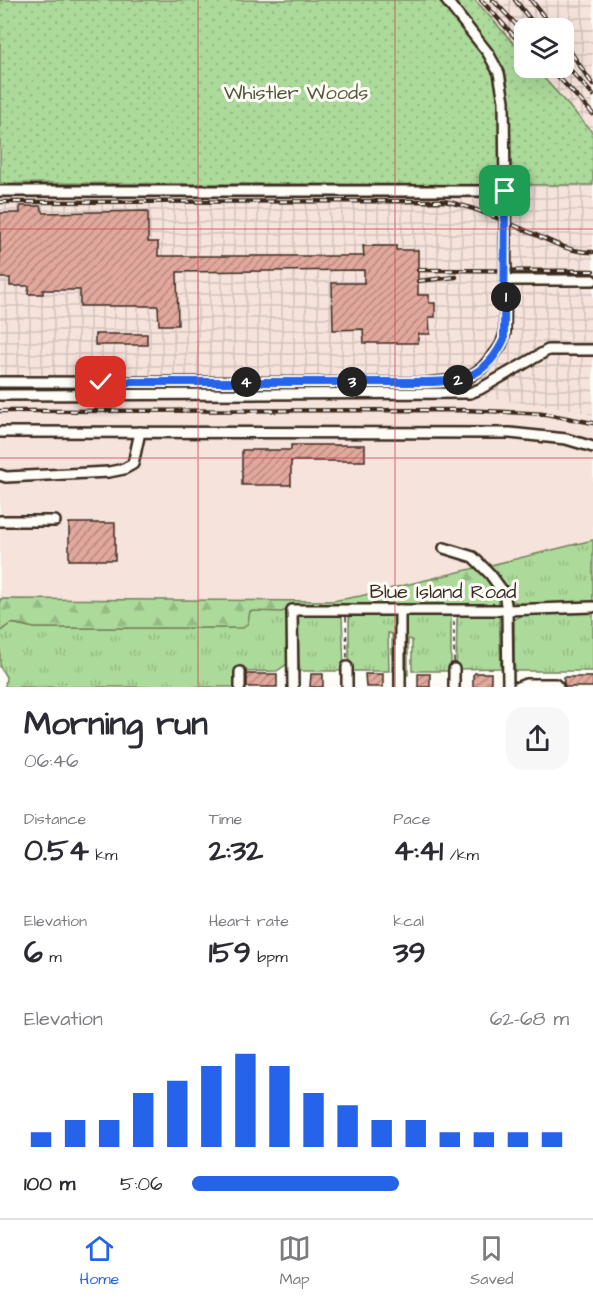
<!DOCTYPE html>
<html lang="en">
<head>
<meta charset="utf-8">
<style>
	body { margin:0; font-family:"Architects Daughter",sans-serif; background:#f7f7f7; color:#2b2b33; height:100vh; display:flex; flex-direction:column; font-size:22px; white-space:nowrap }
	* { box-sizing:border-box; margin:0 }
	p { font-size:20px; color:#7c7c81 }
	.icon { flex:none; width:33px; height:33px; fill:none; stroke:currentColor; stroke-width:2; stroke-linecap:round; stroke-linejoin:round }
	.map { position:relative; height:687px; overflow:hidden }
	.panel { display:flex; flex-direction:column; background:#fff; flex:1 }
	.panel>* { flex:none }
	.controls { position:absolute; left:514px; top:18px; display:grid; gap:12px }
	.controls a { display:grid; place-items:center; width:60px; height:60px; border-radius:12px; background:#fff; box-shadow:0 6px 24px #0002; font-size:30px }
	.pin { position:absolute; display:grid; place-items:center; width:51px; height:51px; color:#fff; margin:-26px; border-radius:12px; box-shadow:0 3px 9px #0006 }
	.km { position:absolute; width:30px; height:30px; margin:-15px; border-radius:50%; background:#222; color:#fff; font-size:16px; line-height:30px; text-align:center }
	.round { display:grid; place-items:center; flex:none; width:63px; height:63px; border-radius:18px; background:#f7f7f7 }
	.overview { display:flex; align-items:center; justify-content:space-between; height:102px; padding:0 24px }
	h1 { font-size:33px; font-weight:700; line-height:45px }
	.metrics { display:grid; grid-template-columns:repeat(3,1fr); gap:9px; height:102px; padding:6px 24px }
	.metrics div { display:grid; align-content:center }
	.metrics b { font-size:30px; font-weight:700 }
	.metrics small { font-size:16px; font-weight:400 }
	.metrics p { font-size:16px }
	.chart { height:168px; padding:12px 24px }
	.chart p { display:flex; justify-content:space-between }
	.chart svg { width:100%; height:108px; margin-top:6px; stroke:#2563eb; stroke-width:6 }
	ul { padding:0 24px; list-style:none; font-size:20px }
	li { display:grid; grid-template-columns:96px 72px 1fr; align-items:center; height:45px }
	li i { height:15px; border-radius:8px; background:#2563eb }
	.menu { display:flex; justify-content:space-around; align-items:center; height:84px; border-top:2px solid #e1e1e2; background:#fff; font-size:16px; color:#7c7c81 }
	.menu a { display:grid; justify-items:center; gap:3px }
	.menu .current { color:#2563eb }
	.map>svg:first-child { display:block }
</style>
</head>
<body>
<div class="map">
<svg width="593" height="687" viewBox="0 0 593 687">
	<defs>
		<pattern id="industrial-grid" width="8" height="8" patternUnits="userSpaceOnUse" patternTransform="scale(1.5)"><rect width="8" height="8" fill="#f5e3dc"/><path d="M0 4h8M4 0v8" fill="none" stroke="#d3c3bc"/></pattern>
		<pattern id="grass-tufts" width="24" height="20" patternUnits="userSpaceOnUse" patternTransform="scale(1.5)"><rect width="24" height="20" fill="#acda9a"/><path d="M3 7l-1-3M5 7V3M7 7l1-3M15 17l-1-3M17 17v-4M19 17l1-3" fill="none" stroke="#95bb84"/></pattern>
		<pattern id="forest-firs" width="22" height="20" patternUnits="userSpaceOnUse" patternTransform="scale(1.5)"><rect width="22" height="20" fill="#acda9a"/><path d="M5 1l3.5 6h-7zM16 11l3.5 6h-7z" fill="#95bb84"/></pattern>
		<pattern id="park-dots" width="8" height="8" patternUnits="userSpaceOnUse" patternTransform="scale(1.5)"><rect width="8" height="8" fill="#acda9a"/><path d="M2 2h.1M6 6h.1" fill="none" stroke="#95bb84" stroke-width="1.8" stroke-linecap="round"/></pattern>
		<pattern id="building-hatch" width="6" height="6" patternUnits="userSpaceOnUse" patternTransform="scale(1.5)"><rect width="6" height="6" fill="#e2a89d"/><path d="M-1 1l2-2M0 6l6-6M5 7l2-2" fill="none" stroke="#b8897f"/></pattern>
	</defs>
	<rect width="100%" height="100%" fill="#fdfcf7"/>
	<filter id="ink" filterUnits="userSpaceOnUse"><feTurbulence type="fractalNoise" baseFrequency=".0167" numOctaves="2"/><feDisplacementMap in="SourceGraphic" scale="12" xChannelSelector="R" yChannelSelector="G"/><feConvolveMatrix kernelMatrix="1 2 1 2 8 2 1 2 1" color-interpolation-filters="sRGB"/></filter>
	<g filter="url(#ink)">
		<!-- built -->
		<polygon fill="#f5e3dc" points="480,397 574,410 593,415 593,540 401,586 332,601 0,599 0,398"/>
		<!-- industrial -->
		<g fill="url(#industrial-grid)">
			<polygon points="475,0 593,0 593,133 535,68 564,68 564,28 525,28 525,56"/>
			<polygon points="0,183 593,185 593,415 574,410 480,397 0,398"/>
		</g>
		<!-- grass -->
		<g fill="url(#grass-tufts)" stroke="#74825c" stroke-width="1.5">
			<polygon points="593,540 593,602 587,604 524,605 512,601 501,580 487,566"/>
			<polygon points="250,611 295,611 288,624 287,664 277,671 238,672 237,687 5,687 6,677 0,667 0,632 10,623 35,628 234,628"/>
			<polygon points="593,612 593,671 514,671 514,619 526,614"/>
			<polygon points="417,613 447,613 451,616 451,671 412,671 412,640 408,639 408,675 406,675 405,619 408,615"/>
			<polygon points="459,613 499,613 501,668 456,669 457,619"/>
			<polygon points="303,614 342,615 344,671 300,671 297,653 294,650 296,618"/>
			<polygon points="349,614 395,616 395,671 392,671 392,634 388,633 389,671 349,671"/>
		</g>
		<!-- forest -->
		<path fill="url(#forest-firs)" stroke="#74825c" stroke-width="1.5" d="M 479,567 L 493,584 L 501,602 L 499,606 L 288,609 L 282,612 L 250,611 L 248,623 L 243,628 L 35,628 C 18,626 14,617 0,632 L 0,599 L 332,601 L 360,596 Z"/>
		<!-- park -->
		<polygon fill="url(#park-dots)" stroke="#74825c" stroke-width="1.5" points="0,0 475,0 525,56 525,68 535,68 593,133 593,185 0,183"/>
		<!-- building -->
		<g fill="url(#building-hatch)" stroke="#3b2a1e" stroke-width="1.5">
			<polygon points="20,206 40,206 44,213 148,211 148,242 158,242 158,256 364,256 363,246 396,246 396,250 418,250 418,295 429,295 429,303 435,303 435,317 429,317 430,334 418,334 418,343 364,343 363,329 333,330 332,283 364,283 364,270 177,272 178,325 159,325 158,306 80,306 80,290 43,290 43,294 28,294 29,286 10,286 10,278 0,278 0,213 20,213"/>
			<rect x="95" y="334" width="52" height="11"/>
			<polygon points="291,445 365,445 365,461 291,461 291,485 242,485 242,450 291,450"/>
			<rect x="69" y="523" width="46" height="37"/>
			<polygon points="475,673 491,673 491,687 473,687 473,675"/>
			<rect x="247" y="674" width="30" height="13"/>
			<polygon points="311,674 323,674 323,687 310,687"/>
			<polygon points="365,674 383,674 383,687 366,687"/>
			<rect x="418" y="674" width="12" height="13"/>
			<polygon points="563,677 593,677 593,687 565,687"/>
		</g>
		<g fill="none" stroke-linecap="round" stroke-linejoin="round">
			<defs>
				<g id="minor">
					<polyline points="446,0 488,53 499,73 504,101 506,280"/>
					<polyline points="0,191 505,191"/>
					<polyline points="0,382 426,383 466,379 482,368 496,352 501,345 505,333 506,280 593,280"/>
					<polyline points="0,395 470,393 480,389 548,350 593,350"/>
					<polyline points="0,432 510,433 566,439 593,447"/>
					<polyline points="0,475 6,477 109,472 124,469 133,464 140,432"/>
					<polyline points="0,521 55,521"/>
					<polyline points="444,548 473,557 490,574 504,593 507,610 508,687"/>
					<polyline points="400,610 400,687"/>
					<polyline points="347,667 347,687"/>
					<polyline points="454,669 454,687"/>
					<polyline points="240,672 240,687"/>
					<polyline points="293,687 292,610 507,610 593,607"/>
					<polyline points="518,687 526,684 555,684 558,687"/>
				</g>
			</defs>
			<!-- minor casing -->
			<use href="#minor" stroke="#3b2a1e" stroke-width="14"/>
			<!-- path -->
			<g stroke="#3b2a1e" stroke-width="1.5" stroke-dasharray="4.5 4.5" stroke-linecap="butt">
				<polyline points="346,617 347,660"/>
				<polyline points="454,662 454,619"/>
			</g>
			<!-- minor -->
			<use href="#minor" stroke="#fdfcf7" stroke-width="9"/>
			<defs>
				<g id="rail">
					<polyline points="481,0 525,48"/>
					<polyline points="493,0 525,34"/>
					<polyline points="515,0 537,28"/>
					<polyline points="531,0 553,28"/>
					<polyline points="564,42 593,85"/>
					<polyline points="564,63 593,95"/>
					<polyline points="550,68 593,114"/>
					<path d="M 0,202 L 444,201 C 476,207 506,222 536,235 C 554,243 572,253 593,252"/>
					<polyline points="418,270 593,271"/>
					<polyline points="418,281 456,277"/>
					<polyline points="0,411 465,410 546,414 593,423"/>
				</g>
			</defs>
			<!-- rail casing -->
			<use href="#rail" stroke="#3b2a1e" stroke-width="4.5"/>
			<!-- rail -->
			<use href="#rail" stroke="#fdfcf7" stroke-width="2" stroke-dasharray="7" stroke-linecap="butt"/>
		</g>
	</g>
	<g fill="none" stroke-linecap="round" stroke-linejoin="round" filter="url(#ink)">
		<defs>
			<path id="route" d="M 101,382 L 426,382 C 463,382 487,376 504,339 L 505,191"/>
		</defs>
		<!-- route casing -->
		<use href="#route" stroke="#fff" stroke-width="12"/>
		<!-- route -->
		<use href="#route" stroke="#2563eb" stroke-width="8"/>
	</g>
	<!-- grid -->
	<path fill="none" stroke="#d1495b" stroke-width="1.5" stroke-opacity="0.55" d="M 198,0 L 198,687M 395,0 L 395,687M 0,229 L 593,229M 0,458 L 593,458"/>
	<g text-anchor="middle" stroke-width="6" stroke-linejoin="round" paint-order="stroke">
		<!-- park labels -->
		<g font-size="20" fill="#57563d" stroke="#fdfcf7">
			<text x="296" y="99">Whistler Woods</text>
		</g>
		<!-- street labels -->
		<g font-size="20" fill="#3b2a1e" stroke="#fdfcf7">
			<text x="443" y="598">Blue Island Road</text>
		</g>
	</g>
</svg>
<div class="controls">
<a><svg class="icon" aria-label="layers" viewBox="0 0 24 24"><path d="M12 4l9 5-9 5-9-5zM3 14l9 5 9-5"/></svg></a>
</div>
<div class="pin" style="left:505px;top:191px;background:#1e9e55"><svg class="icon" aria-label="arrive" viewBox="0 0 24 24"><path d="M6 21V4h12l-3 4 3 4H6"/></svg></div>
<div class="pin" style="left:101px;top:382px;background:#d93025"><svg class="icon" aria-label="check" viewBox="0 0 24 24"><path d="M5 12l5 5 9-10"/></svg></div>
<b class="km" style="left:506px;top:297px">1</b>
<b class="km" style="left:458px;top:380px">2</b>
<b class="km" style="left:352px;top:382px">3</b>
<b class="km" style="left:246px;top:382px">4</b>
</div>
<section class="panel">
<div class="overview"><div><h1>Morning run</h1><p>06:46</p></div><a class="round"><svg class="icon" aria-label="share" viewBox="0 0 24 24"><path d="M12 15V3M7 8l5-5 5 5M5 13v7h14v-7"/></svg></a></div>
<div class="metrics">
<div><p>Distance</p><b>0.54<small> km</small></b></div>
<div><p>Time</p><b>2:32</b></div>
<div><p>Pace</p><b>4:41<small> /km</small></b></div>
</div>
<div class="metrics">
<div><p>Elevation</p><b>6<small> m</small></b></div>
<div><p>Heart rate</p><b>159<small> bpm</small></b></div>
<div><p>kcal</p><b>39</b></div>
</div>
<div class="chart"><p><span>Elevation</span>62–68 m</p>
<svg viewBox="0 0 160 44" preserveAspectRatio="none"><path d="M5 44V38M15 44V33M25 44V33M35 44V22M45 44V17M55 44V11M65 44V6M75 44V11M85 44V22M95 44V27M105 44V33M115 44V33M125 44V38M135 44V38M145 44V38M155 44V38"/></svg>
</div>
<ul>
<li><b>100 m</b>5:06<i style="width:55%"></i></li>
</ul>
</section>
<nav class="menu">
<a class="current"><svg class="icon" aria-label="home" viewBox="0 0 24 24"><path d="M3 11l9-7 9 7M6 9v11h12V9"/></svg>Home</a>
<a><svg class="icon" aria-label="map" viewBox="0 0 24 24"><path d="M3 6l6-2 6 2 6-2v14l-6 2-6-2-6 2zM9 4v14M15 6v14"/></svg>Map</a>
<a><svg class="icon" aria-label="saved" viewBox="0 0 24 24"><path d="M7 4h10v16l-5-4-5 4z"/></svg>Saved</a>
</nav>
</body>
</html>
